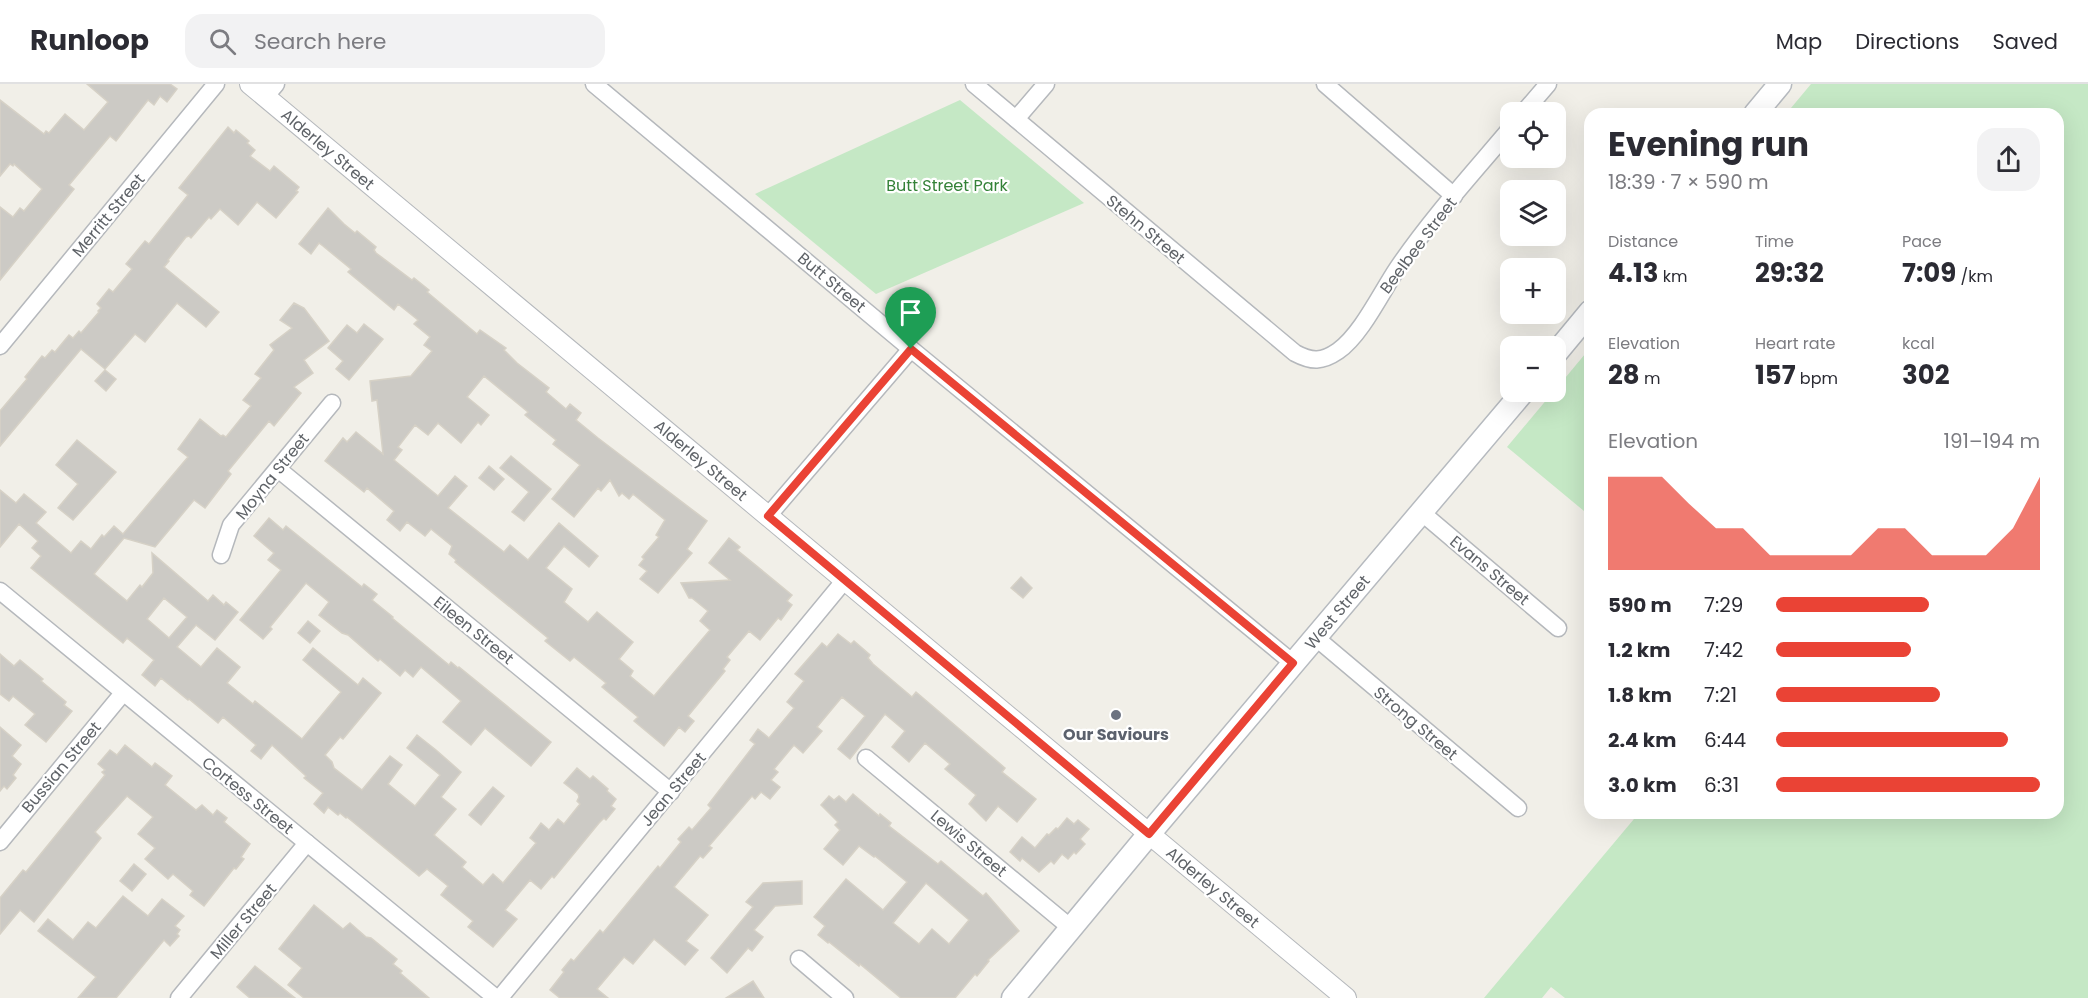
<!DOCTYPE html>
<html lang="en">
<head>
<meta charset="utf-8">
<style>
	body { margin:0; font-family:Poppins,sans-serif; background:#f2f2f3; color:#2b2b33; height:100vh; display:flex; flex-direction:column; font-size:22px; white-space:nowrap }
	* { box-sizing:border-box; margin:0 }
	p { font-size:20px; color:#7c7c81 }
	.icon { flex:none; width:33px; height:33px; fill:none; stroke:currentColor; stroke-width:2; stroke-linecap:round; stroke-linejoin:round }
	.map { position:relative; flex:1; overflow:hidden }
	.details { position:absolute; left:1584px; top:24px; width:480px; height:711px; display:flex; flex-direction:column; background:#fff; border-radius:18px; box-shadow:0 6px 24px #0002 }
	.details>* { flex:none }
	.fabs { position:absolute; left:1500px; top:18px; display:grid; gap:12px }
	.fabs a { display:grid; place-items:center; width:66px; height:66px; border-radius:12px; background:#fff; box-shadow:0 6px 24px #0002; font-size:30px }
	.pin { position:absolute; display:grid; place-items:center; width:51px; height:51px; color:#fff; margin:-62px -26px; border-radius:50% 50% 50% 0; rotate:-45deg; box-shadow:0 0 6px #0007 }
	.pin .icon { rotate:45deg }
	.round { display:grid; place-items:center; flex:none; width:63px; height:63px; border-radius:18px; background:#f2f2f3 }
	.head { display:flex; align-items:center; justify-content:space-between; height:102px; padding:0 24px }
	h1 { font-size:33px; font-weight:700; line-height:45px }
	.figures { display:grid; grid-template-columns:repeat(3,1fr); gap:9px; height:102px; padding:6px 24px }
	.figures div { display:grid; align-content:center }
	.figures b { font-size:26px; font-weight:700 }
	.figures small { font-size:16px; font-weight:400 }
	.figures p { font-size:16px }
	.chart { height:168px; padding:12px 24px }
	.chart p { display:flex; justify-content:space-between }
	.chart svg { width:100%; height:108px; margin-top:6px; fill:#ea4335; opacity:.7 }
	ul { padding:0 24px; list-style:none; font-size:20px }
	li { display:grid; grid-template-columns:96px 72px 1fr; align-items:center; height:45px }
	li i { height:15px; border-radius:8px; background:#ea4335 }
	header { display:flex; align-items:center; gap:36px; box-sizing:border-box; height:84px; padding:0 30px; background:#fff; border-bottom:2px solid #e1e1e2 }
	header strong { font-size:28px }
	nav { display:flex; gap:33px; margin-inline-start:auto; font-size:21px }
	.search { width:420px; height:54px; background:#f2f2f3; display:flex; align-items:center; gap:15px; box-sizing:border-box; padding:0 21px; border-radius:18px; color:#7c7c81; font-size:22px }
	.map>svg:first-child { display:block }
</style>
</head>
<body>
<header>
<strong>Runloop</strong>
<div class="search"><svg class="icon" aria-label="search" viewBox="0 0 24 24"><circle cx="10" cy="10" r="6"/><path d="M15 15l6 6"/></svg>Search here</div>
<nav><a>Map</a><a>Directions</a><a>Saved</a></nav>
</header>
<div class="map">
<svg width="2088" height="914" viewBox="0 0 2088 914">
	<rect width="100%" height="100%" fill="#f1efe8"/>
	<!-- green -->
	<g fill="#c5e8c5">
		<polygon points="1811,0 2088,0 2088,914 1565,914 1551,903 1542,914 1484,914 1639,729 2058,729 2058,30 1786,30"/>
		<polygon points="960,16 1084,119 876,210 755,110"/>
		<polygon points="1590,264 1590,432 1507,363 1553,308 1556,308 1556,305"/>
	</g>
	<!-- building -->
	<g fill="#cccac5" stroke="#d6d1c6" stroke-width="1.5" fill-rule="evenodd">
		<polygon points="87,0 170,0 177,5 167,18 160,12 154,21 148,16 116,57 110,52 69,101 74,105 0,196 0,123 13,133 20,124 24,127 42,105 14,80 13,82 10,80 0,92 0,16 44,50 46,47 49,49 65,30 84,46 108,18"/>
		<polygon points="228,43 234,49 236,46 249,57 247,59 255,66 250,72 270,87 274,82 299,103 296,107 298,108 276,134 257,118 238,141 220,125 211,135 209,133 191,154 189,152 186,153 168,176 169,177 164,183 219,228 206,243 177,219 145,258 135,250 105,285 81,265 0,362 0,327 27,295 25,293 42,272 45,274 52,266 55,268 69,251 73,254 79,247 81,249 99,228 98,227 101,224 97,220 109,205 113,208 132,185 126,180 145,157 149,160 188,111 179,104"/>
		<polygon points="328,124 344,140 355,149 357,147 376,163 374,166 376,169 412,196 414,194 429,206 427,208 477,250 480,246 506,264 504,266 517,279 549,304 546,308 566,325 570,320 581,329 576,336 598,354 707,437 687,465 692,469 658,509 640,495 647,487 639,481 644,475 642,473 659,453 656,451 665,436 633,410 629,415 622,409 619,412 610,396 601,407 598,404 574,433 552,415 580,381 553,360 556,356 525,331 528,328 484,292 467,313 489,331 481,341 478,338 461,359 438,339 428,351 415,341 398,363 402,366 394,376 438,412 455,392 467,402 448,424 504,468 510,461 528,476 559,439 598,472 589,483 564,462 546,484 572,505 564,518 588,538 597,528 633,558 619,575 633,587 630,592 654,612 710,546 700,537 708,527 692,514 689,514 681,499 730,496 709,479 729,454 740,463 737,466 792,511 787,517 792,521 781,536 778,534 760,556 749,547 727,573 730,576 723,585 725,587 688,632 694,637 685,648 679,643 664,662 634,637 638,633 602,603 606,599 574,573 570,577 545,557 548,554 455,478 456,476 449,470 452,462 431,445 425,452 407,438 400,447 387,436 394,427 367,404 364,408 325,377 343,354 347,358 356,348 383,370 377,316 372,317 370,297 411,292 432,267 424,261 430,253 414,240 418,236 398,220 394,226 348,188 351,185 323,162 319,159 311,170 299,160"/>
		<path d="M 294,219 L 304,224 L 329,257 L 304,276 L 313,289 L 294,303 L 301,309 L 274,342 L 269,337 L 228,387 L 231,390 L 205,424 L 194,416 L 155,463 L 124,454 L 94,490 L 127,517 L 140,501 L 142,503 L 153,489 L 152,469 L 208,517 L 213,511 L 224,521 L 226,518 L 238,528 L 215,556 L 196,541 L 177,563 L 201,583 L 217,564 L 240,583 L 227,599 L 253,620 L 255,617 L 302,655 L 341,608 L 303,576 L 313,564 L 358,601 L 363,594 L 381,609 L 343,655 L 340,653 L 325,671 L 332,678 L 334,684 L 362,706 L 390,672 L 402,681 L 388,700 L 415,722 L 440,691 L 407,664 L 417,651 L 436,666 L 461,688 L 441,713 L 456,725 L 434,751 L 466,778 L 462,783 L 483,801 L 493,790 L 503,799 L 536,759 L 530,754 L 541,739 L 549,746 L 558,735 L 564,740 L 580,720 L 577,717 L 579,713 L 578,710 L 564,699 L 577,684 L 590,695 L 593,692 L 608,705 L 607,707 L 616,715 L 611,722 L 615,725 L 606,736 L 604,734 L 599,739 L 554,794 L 552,792 L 541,805 L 530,796 L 505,826 L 517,835 L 493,863 L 468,843 L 473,837 L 441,811 L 448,802 L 427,785 L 419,792 L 347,733 L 346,734 L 340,729 L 338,731 L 328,723 L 324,729 L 314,720 L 323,709 L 304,694 L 306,692 L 272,661 L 261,675 L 251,667 L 256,661 L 223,633 L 218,639 L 189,615 L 188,616 L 161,594 L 155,602 L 142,591 L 154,576 L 127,554 L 123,559 L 31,484 L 41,472 L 32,464 L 38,457 L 19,440 L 0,463 L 0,406 L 16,419 L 24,410 L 46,428 L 36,439 L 71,469 L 81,457 L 91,465 L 102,451 L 104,453 L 114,442 L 123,450 L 188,373 L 178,365 L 200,335 L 221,352 L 223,351 L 226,353 L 251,322 L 243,316 L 261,294 L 255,290 L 274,266 L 270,261 L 292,244 L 280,236 ZM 164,514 L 187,533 L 169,554 L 147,535 Z"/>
		<polygon points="364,240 383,255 349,296 336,285 343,277 328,264 347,241 357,249"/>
		<polygon points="105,286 116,295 106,307 95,297"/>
		<polygon points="77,356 116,388 73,436 58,424 78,400 56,381"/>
		<polygon points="511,372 551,405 524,437 512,428 529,408 500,384"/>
		<polygon points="489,382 504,395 494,406 479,394"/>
		<polygon points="269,434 283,446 286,442 362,503 364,500 377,510 372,516 393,533 392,534 449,581 451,578 458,584 459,583 551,658 531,682 485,644 471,661 443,638 461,617 421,583 413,593 405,586 400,592 380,575 378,577 348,551 342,549 319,531 329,518 306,499 270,543 272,545 263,555 240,536 281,486 268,476 274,469 254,452"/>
		<polygon points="1021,493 1032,504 1023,514 1011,504"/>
		<polygon points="308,537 320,547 310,559 298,549"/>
		<polygon points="838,550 851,560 854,557 870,571 868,574 873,580 912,613 916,608 1005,684 1002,688 1036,715 1017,738 998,722 986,737 969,720 976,711 945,685 950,680 925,659 909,678 892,663 905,647 885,630 850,675 838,665 865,632 842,613 817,643 822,647 803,669 794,661 774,685 778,688 771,696 780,703 770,715 761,708 755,715 752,712 709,762 712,764 703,774 700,772 674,803 708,831 686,857 698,866 685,881 654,855 633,880 624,873 597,905 608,914 560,914 550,906 564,888 562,886 571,875 574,877 600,846 603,849 658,782 660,784 681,758 678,755 689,743 692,746 711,724 708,721 755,660 750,656 758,645 769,654 794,624 787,618 804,597 795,590 822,559 827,563"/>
		<polygon points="0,570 14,582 20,576 43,595 41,597 66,618 64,621 72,627 46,658 25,641 35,630 13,612 9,617 0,610"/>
		<polygon points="0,643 21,661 12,672 21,680 13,691 16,694 7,705 4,702 0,707"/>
		<polygon points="125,661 152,683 155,679 172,692 165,701 196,726 202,721 213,731 217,726 227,734 224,738 250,760 241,773 244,775 236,785 234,784 204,822 190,811 193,807 173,790 168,795 145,775 155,764 138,750 153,733 127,712 95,748 101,754 34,838 20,826 0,850 0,814 23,786 26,788 105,691 102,688 105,686 98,680 110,666 117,671"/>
		<polygon points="493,703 504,712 481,741 469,731"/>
		<path d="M 853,710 L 879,732 L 880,730 L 891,739 L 889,742 L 938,780 L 941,777 L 983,812 L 986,809 L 1019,847 L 988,876 L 989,877 L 977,892 L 975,890 L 955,914 L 901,914 L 860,880 L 859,882 L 829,858 L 828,859 L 818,851 L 825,842 L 814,833 L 846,795 L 883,826 L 907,798 L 875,772 L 874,773 L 859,762 L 843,781 L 824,765 L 840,746 L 835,741 L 838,738 L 821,721 L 829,712 L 834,716 L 839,712 L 846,718 ZM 926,799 L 969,836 L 949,860 L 932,845 L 919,860 L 893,839 Z"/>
		<polygon points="1067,734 1074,740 1078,736 1089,745 1080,755 1085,760 1076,770 1074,768 1068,775 1062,770 1054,780 1051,777 1039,788 1022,774 1020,777 1010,768 1022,753 1035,764 1047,750 1049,751 1056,744 1058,745"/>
		<polygon points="134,780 146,790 132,807 120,797"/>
		<polygon points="802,797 802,820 775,822 754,846 763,853 752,867 748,864 727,889 711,874 753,823 746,818 763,799"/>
		<polygon points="123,812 148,832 162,815 184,832 175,842 180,846 177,850 179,852 170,862 164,856 116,914 78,914 96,893 38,847 48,835 73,856 88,838 96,844"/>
		<polygon points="314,821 343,845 350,839 366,853 371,854 397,875 393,880 402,887 400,889 429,914 304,914 288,901 302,884 279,865"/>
		<polygon points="255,882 295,914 250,914 237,903"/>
		<polygon points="753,897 764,914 726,914"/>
	</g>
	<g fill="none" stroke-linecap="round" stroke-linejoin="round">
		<defs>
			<g id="minor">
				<polyline points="594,0 911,265 1293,579"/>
				<path d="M 974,0 L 1295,269 C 1312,278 1322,278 1338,267 C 1361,251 1381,209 1397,185 C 1430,136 1472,90 1510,45"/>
				<polyline points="1325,0 1454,112"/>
				<polyline points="265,13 276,0"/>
				<polyline points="1524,28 1548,0"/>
				<polyline points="1016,35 1046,0"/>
				<polyline points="0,262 216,0"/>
				<polyline points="278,385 671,708"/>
				<polyline points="1421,428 1558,544"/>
				<polyline points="768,432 911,265"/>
				<polyline points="221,471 231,441 332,319"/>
				<polyline points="0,507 496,914"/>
				<polyline points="1315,553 1518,724"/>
				<polyline points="866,674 1071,844"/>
				<polyline points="0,758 123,609"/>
				<polyline points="799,875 845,914"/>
				<polyline points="179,914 307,759"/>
				<polyline points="502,914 503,910 844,497"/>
			</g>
			<polyline id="tertiary" points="250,0 1346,914"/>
			<g id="secondary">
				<polyline points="1755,30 1780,0"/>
				<polyline points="1556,269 1590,228"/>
				<polyline points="1013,914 1149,750 1523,308"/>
			</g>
		</defs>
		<!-- minor casing -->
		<use href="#minor" stroke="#b5b8bc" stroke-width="19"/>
		<!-- tertiary casing -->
		<use href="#tertiary" stroke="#b5b8bc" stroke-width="22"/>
		<!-- secondary casing -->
		<use href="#secondary" stroke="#b6babf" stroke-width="25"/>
		<!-- minor -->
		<use href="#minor" stroke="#fff" stroke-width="16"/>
		<!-- tertiary -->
		<use href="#tertiary" stroke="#fff" stroke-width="20"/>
		<!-- secondary -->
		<use href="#secondary" stroke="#fff" stroke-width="22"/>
	</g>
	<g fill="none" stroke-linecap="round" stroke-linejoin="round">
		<defs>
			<polygon id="route" points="911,265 1293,579 1149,750 768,432"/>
		</defs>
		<!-- route casing -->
		<use href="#route" stroke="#fff" stroke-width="12"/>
		<!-- route -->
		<use href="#route" stroke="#ea4335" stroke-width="8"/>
	</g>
	<!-- markers -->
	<circle fill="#6b7280" stroke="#fff" stroke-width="2" cx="1116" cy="631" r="6"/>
	<g text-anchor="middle" stroke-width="4.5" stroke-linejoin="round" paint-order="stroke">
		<!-- street labels -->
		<g font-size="16" fill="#5f6368" stroke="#fff">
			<text transform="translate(328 65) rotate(40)" y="6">Alderley Street</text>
			<text transform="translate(108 131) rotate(-50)" y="6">Merritt Street</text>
			<text transform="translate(1146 145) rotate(40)" y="6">Stehn Street</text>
			<text transform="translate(1418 161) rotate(-53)" y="6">Beelbee Street</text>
			<text transform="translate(832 198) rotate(40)" y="6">Butt Street</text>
			<text transform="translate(701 376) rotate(40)" y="6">Alderley Street</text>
			<text transform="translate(272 392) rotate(-51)" y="6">Moyna Street</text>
			<text transform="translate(1490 486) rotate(40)" y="6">Evans Street</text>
			<text transform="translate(1337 528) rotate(-50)" y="6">West Street</text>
			<text transform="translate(474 546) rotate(39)" y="6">Eileen Street</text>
			<text transform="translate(1416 639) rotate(40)" y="6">Strong Street</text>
			<text transform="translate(61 683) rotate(-50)" y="6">Bussian Street</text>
			<text transform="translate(673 705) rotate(-50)" y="6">Jean Street</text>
			<text transform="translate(248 711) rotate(39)" y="6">Cortess Street</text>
			<text transform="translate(969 759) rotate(40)" y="6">Lewis Street</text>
			<text transform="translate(1213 803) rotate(40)" y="6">Alderley Street</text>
			<text transform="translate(243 837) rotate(-50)" y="6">Miller Street</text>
		</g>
		<!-- park labels -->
		<g font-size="16" fill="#348238" stroke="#fff">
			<text x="947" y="107">Butt Street Park</text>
		</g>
		<!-- worship labels -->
		<g font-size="16" font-weight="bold" fill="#5b616d" stroke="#fff">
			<text x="1116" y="656">Our Saviours</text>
		</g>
	</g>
</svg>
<div class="fabs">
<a><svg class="icon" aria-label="locate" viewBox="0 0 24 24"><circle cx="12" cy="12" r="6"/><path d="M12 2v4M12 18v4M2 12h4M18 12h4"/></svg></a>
<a><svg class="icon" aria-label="layers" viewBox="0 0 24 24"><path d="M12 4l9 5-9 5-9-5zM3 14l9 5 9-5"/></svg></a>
<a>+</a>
<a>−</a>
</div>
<div class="pin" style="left:911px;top:265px;background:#1e9e55"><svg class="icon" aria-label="arrive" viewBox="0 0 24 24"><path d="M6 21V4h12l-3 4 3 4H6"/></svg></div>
<section class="details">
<div class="head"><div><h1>Evening run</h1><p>18:39 · 7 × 590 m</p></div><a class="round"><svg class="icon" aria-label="share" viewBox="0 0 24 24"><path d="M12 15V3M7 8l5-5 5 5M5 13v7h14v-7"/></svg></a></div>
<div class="figures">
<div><p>Distance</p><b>4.13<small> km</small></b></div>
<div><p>Time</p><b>29:32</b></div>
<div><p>Pace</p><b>7:09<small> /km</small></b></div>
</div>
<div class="figures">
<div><p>Elevation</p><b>28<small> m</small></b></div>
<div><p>Heart rate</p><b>157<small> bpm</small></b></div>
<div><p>kcal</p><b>302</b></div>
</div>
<div class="chart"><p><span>Elevation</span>191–194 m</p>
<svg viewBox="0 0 160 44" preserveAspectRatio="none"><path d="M0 44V6L10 6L20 6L30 17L40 27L50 27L60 38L70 38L80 38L90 38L100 27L110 27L120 38L130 38L140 38L150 27L160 6V44z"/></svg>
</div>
<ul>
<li><b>590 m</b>7:29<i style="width:58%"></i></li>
<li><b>1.2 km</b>7:42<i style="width:51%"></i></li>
<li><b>1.8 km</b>7:21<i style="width:62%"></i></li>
<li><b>2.4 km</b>6:44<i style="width:88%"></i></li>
<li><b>3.0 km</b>6:31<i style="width:100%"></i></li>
</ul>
</section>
</div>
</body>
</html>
